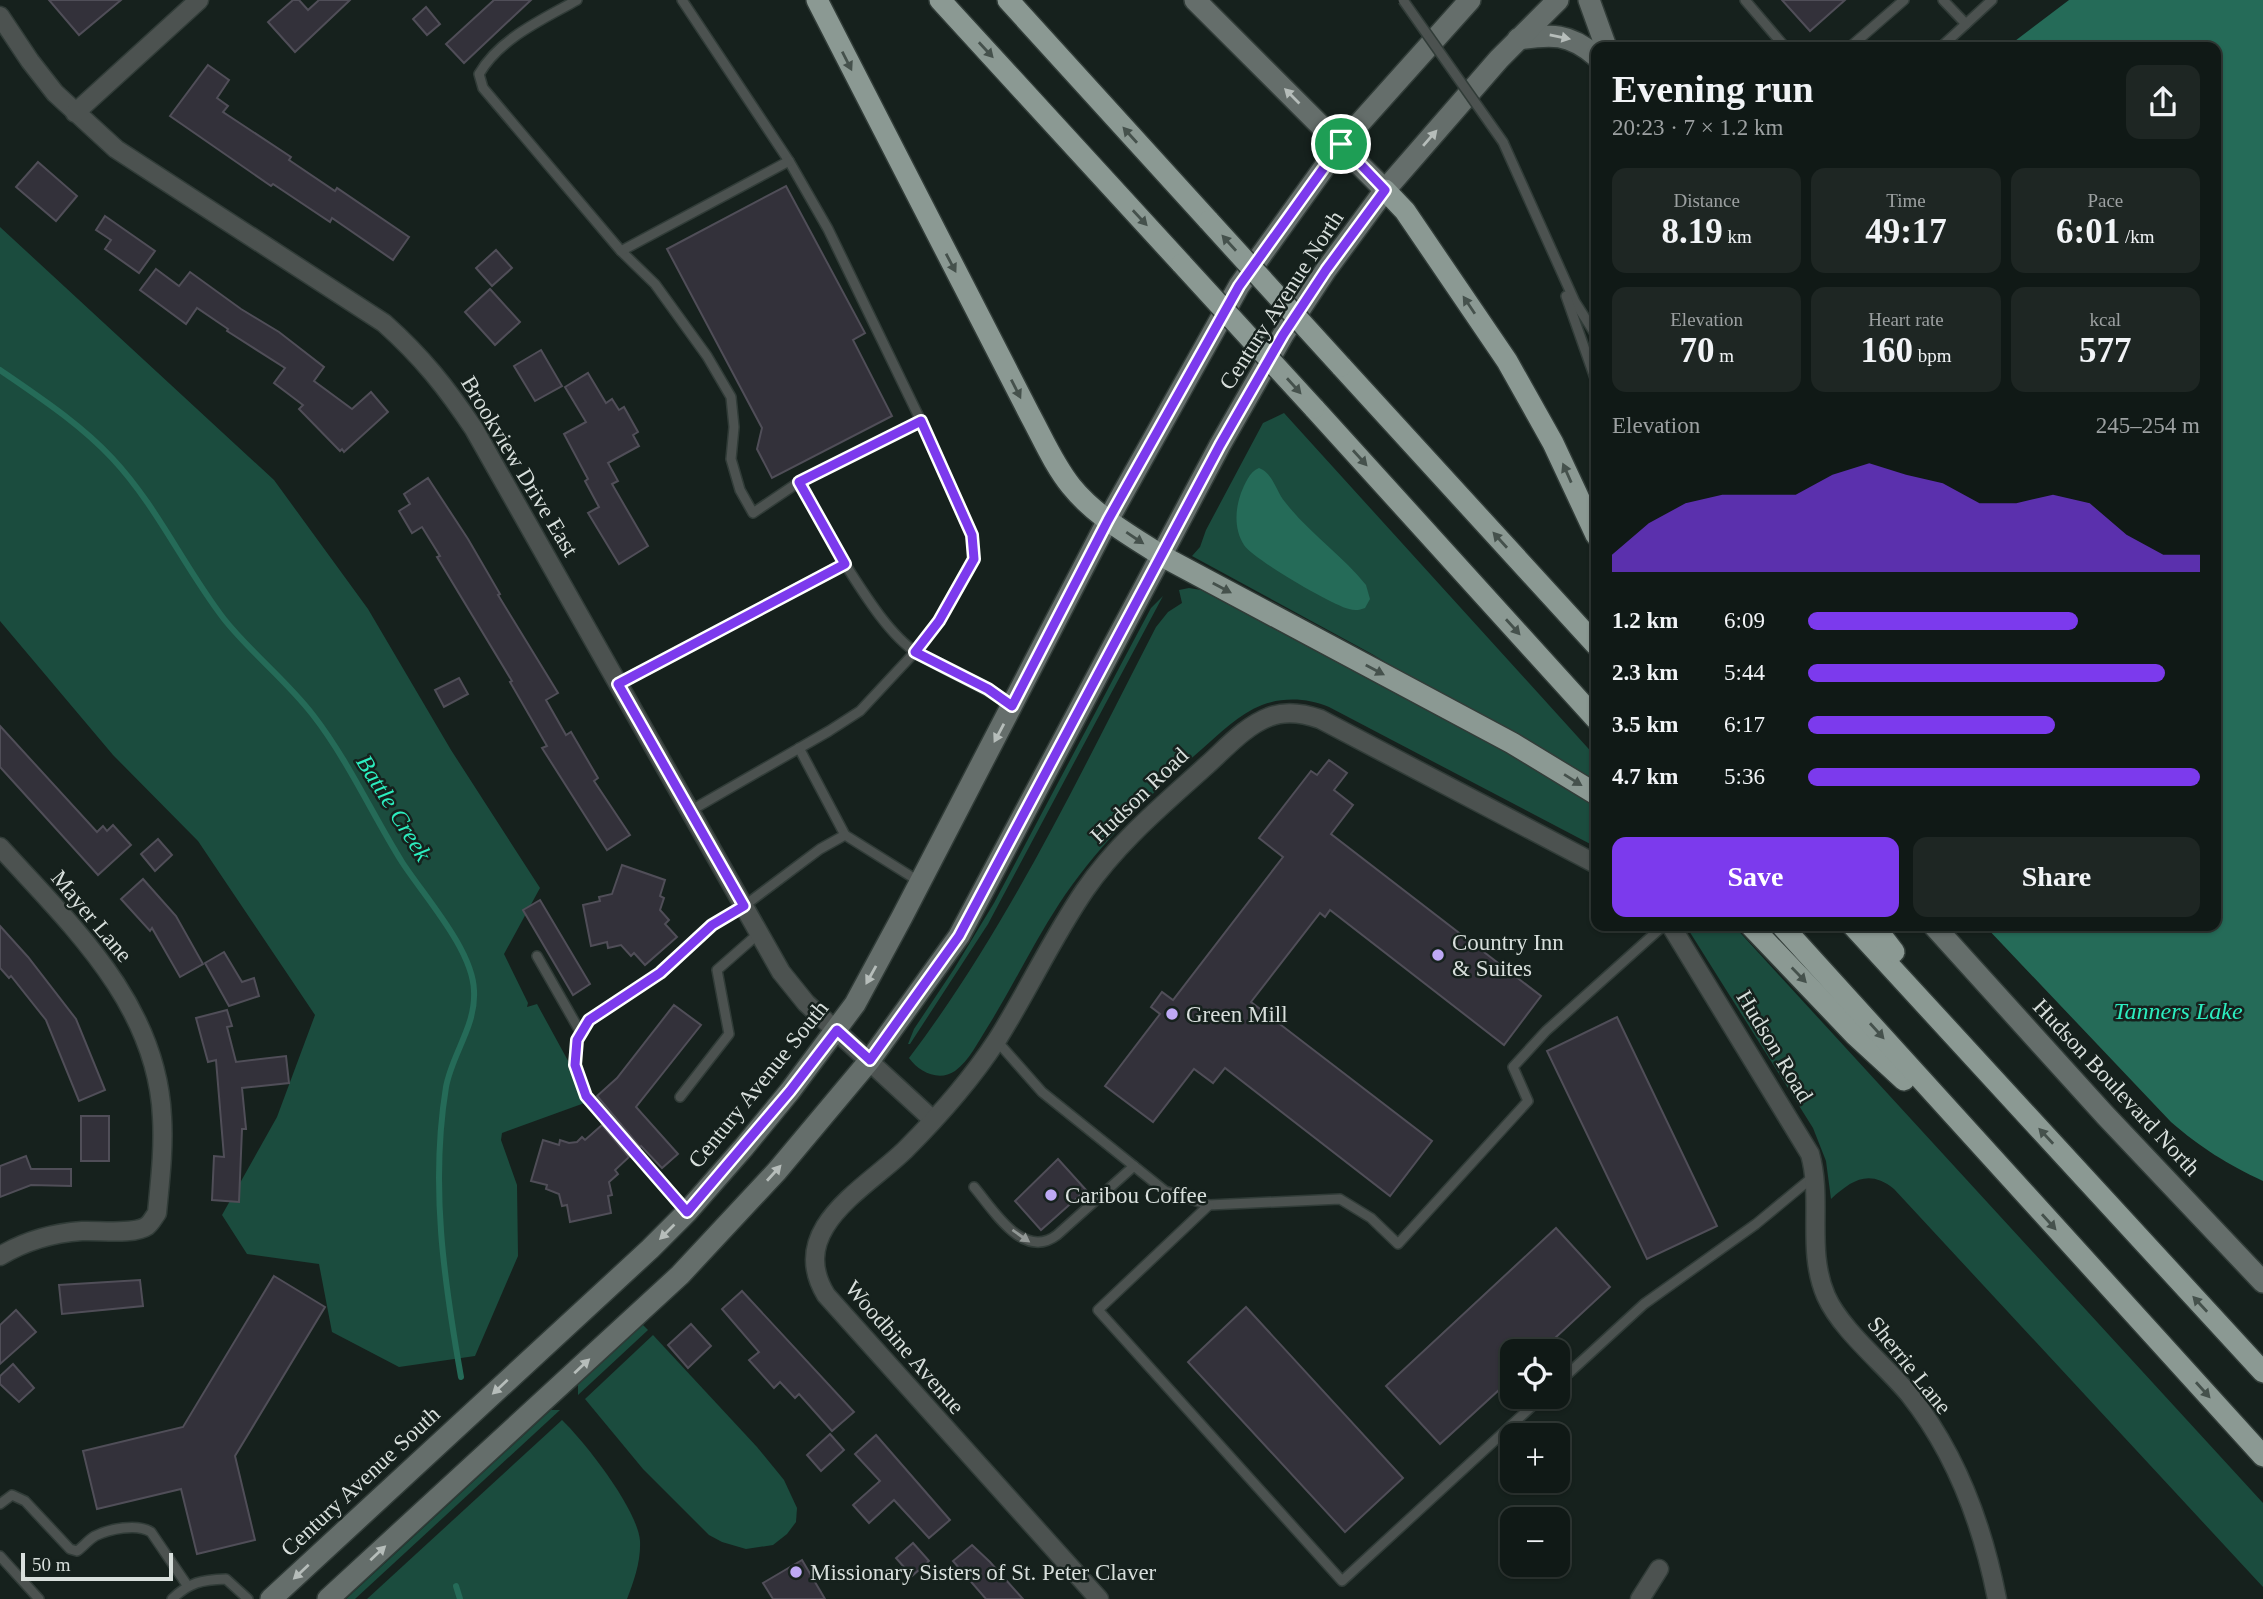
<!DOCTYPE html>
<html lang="en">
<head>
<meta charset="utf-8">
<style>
	body { margin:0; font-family:Georgia,serif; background:#1e2623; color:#f1f3f6; height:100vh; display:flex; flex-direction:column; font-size:26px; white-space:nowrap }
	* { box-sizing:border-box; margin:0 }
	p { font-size:23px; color:#9ca0a1 }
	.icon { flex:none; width:38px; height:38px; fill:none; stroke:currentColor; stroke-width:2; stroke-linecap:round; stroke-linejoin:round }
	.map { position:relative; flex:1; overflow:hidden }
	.panel { position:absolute; left:1591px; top:42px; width:630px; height:889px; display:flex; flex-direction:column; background:#101916; border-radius:14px; box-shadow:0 2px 5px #0004,0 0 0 2px #303835 }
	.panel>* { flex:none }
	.buttons { position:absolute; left:1500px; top:1339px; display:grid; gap:14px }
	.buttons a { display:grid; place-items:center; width:70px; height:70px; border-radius:14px; background:#101916; box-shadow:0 2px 5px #0004,0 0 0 2px #303835; font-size:35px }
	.scale { position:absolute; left:21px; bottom:18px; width:152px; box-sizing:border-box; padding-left:7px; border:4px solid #d8dfdc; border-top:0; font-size:19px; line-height:24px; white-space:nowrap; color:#d8dfdc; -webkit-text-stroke:5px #16211d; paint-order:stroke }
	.pin { position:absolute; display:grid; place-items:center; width:60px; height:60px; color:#fff; margin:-30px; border:4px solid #fff; border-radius:50%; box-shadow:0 2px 7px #0007 }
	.round { display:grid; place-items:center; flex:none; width:74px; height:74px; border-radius:14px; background:#1e2623 }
	.head { display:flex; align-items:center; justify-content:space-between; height:119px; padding:0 21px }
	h1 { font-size:38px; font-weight:600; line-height:52px }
	.metrics { display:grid; grid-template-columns:repeat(3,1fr); gap:10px; height:119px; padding:7px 21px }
	.metrics div { display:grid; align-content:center; border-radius:14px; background:#1e2623; text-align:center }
	.metrics b { font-size:35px; font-weight:600 }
	.metrics small { font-size:19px; font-weight:400 }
	.metrics p { font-size:19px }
	.chart { height:196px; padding:14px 21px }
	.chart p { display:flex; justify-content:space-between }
	.chart svg { width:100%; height:126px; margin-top:7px; fill:#7c3aed; opacity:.7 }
	.action { display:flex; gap:14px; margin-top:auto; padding:14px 21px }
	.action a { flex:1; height:80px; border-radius:14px; background:#7c3aed; color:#fff; font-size:28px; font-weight:600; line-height:80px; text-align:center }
	.action a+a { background:#1e2623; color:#f1f3f6 }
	ul { padding:0 21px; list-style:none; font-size:23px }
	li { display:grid; grid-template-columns:112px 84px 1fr; align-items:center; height:52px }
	li i { height:18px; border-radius:9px; background:#7c3aed }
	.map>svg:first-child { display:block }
</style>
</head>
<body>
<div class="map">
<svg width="2263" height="1599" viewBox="0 0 2263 1599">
	<rect width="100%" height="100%" fill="#16211d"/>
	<!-- green -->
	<g fill="#1b4c3e">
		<polygon points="0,227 274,480 368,609 451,750 540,888 504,954 528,1003 527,1007 537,1004 590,1101 502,1133 501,1140 517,1185 518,1256 475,1356 399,1367 332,1332 319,1264 247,1254 222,1215 277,1117 315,1015 198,841 113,755 0,621"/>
		<polygon points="1284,413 1596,757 1596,785 1452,703 1372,654 1192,556 1200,547 1206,530 1263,423"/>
		<path d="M 1189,588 L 1201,590 L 1520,760 L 1596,807 L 1596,847 L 1329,707 C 1308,698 1283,697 1262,705 C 1239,714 1220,733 1202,749 C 1148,796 1098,845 1059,904 C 1033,944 1012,988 987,1028 C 978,1042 969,1061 955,1071 C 939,1082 919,1072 909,1058 C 1009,926 1080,774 1156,627 L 1168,612 L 1182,603 L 1179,590 Z"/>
		<polygon points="1163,596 988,924 910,1044 908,1044 914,1029 954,969 994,903 1151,608"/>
		<path d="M 1686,926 L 1734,926 L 2263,1503 L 2263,1587 L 1894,1189 C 1869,1169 1852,1180 1831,1199 L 1826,1161 L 1813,1128 Z"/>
		<polygon points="643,1325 648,1330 578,1395 578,1385"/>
		<polygon points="653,1335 757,1447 784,1480 797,1508 796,1522 787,1534 773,1545 746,1549 722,1542 709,1535 643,1469 585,1399"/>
		<polygon points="551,1410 560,1410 355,1599 346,1599"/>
		<path d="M 562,1420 C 585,1442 638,1510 640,1541 C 641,1561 634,1581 627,1599 L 367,1599 Z"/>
	</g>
	<!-- water -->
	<g fill="#256b58">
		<path d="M 2069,0 L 2263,0 L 2263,1181 C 2227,1164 2201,1148 2171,1122 L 1985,926 L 2216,926 L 2216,47 L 2007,47 Z"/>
		<path d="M 1259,468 C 1273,473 1276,491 1285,502 C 1309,533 1342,555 1366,585 L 1370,599 L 1365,608 C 1360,610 1355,611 1349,609 C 1332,605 1253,559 1244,545 C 1234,529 1235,510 1241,493 C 1245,484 1249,472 1259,468 Z"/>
	</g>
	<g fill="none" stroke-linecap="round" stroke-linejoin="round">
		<!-- stream -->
		<g stroke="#256b58" stroke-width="6">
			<path d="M 0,370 C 39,397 79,423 112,458 C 157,506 184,567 224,619 C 251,653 286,680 313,715 C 348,760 372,814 402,862 C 424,896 473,950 474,991 C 476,1026 452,1054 446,1087 C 430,1185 444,1281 461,1377"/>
			<polyline points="456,1586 460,1599"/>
		</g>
	</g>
	<!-- building -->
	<g fill="#33313a" stroke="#504e58" stroke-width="2">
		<polygon points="49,0 121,0 79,35"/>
		<polygon points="293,0 299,0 308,10 319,0 350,0 295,52 268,22"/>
		<polygon points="494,0 531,0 464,63 446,44"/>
		<polygon points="1782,0 1845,0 1810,31"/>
		<polygon points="426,7 440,24 427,35 413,19"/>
		<polygon points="208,65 229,80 217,98 228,106 223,112 291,157 289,160 335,191 337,188 409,237 393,260 332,218 330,222 273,184 271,186 170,116"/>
		<polygon points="38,162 77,196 56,221 16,187"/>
		<polygon points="786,186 865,333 853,340 892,416 772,478 757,449 762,428 667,249"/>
		<polygon points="105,216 155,251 139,273 105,249 111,240 96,230"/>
		<polygon points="496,250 512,268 492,286 476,268"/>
		<polygon points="156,269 179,286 190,272 241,309 279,332 324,367 314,381 352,409 371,392 388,412 344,452 342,449 340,451 299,409 303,405 274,383 285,368 227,331 228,329 197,308 186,324 140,290"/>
		<polygon points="490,289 520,322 495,345 465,312"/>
		<polygon points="541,350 562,386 535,401 514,366"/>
		<polygon points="588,373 606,403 612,399 619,410 624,407 638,432 633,435 639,446 608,463 618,481 612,484 648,546 619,564 588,513 599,507 585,481 588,479 564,434 586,422 565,387"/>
		<polygon points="428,478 468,539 500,594 498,595 558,693 546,700 566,735 571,732 598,778 594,781 630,835 607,850 542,748 547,746 510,682 512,681 437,557 440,556 422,527 412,533 399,511 410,504 404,494"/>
		<polygon points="459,678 468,694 444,707 435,690"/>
		<polygon points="0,726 97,832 103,826 107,831 113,825 131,845 98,875 0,767"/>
		<polygon points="1329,760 1347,773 1334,790 1353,805 1331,834 1541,996 1504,1045 1330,910 1325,917 1320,913 1251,1002 1432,1141 1390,1196 1225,1068 1213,1083 1194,1069 1153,1122 1105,1086 1160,1014 1151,1007 1162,992 1173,1000 1283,857 1259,838 1311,771 1317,775"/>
		<polygon points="158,839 172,855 155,871 141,854"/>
		<polygon points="622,865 665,880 660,896 664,898 660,910 669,920 665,924 677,937 645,965 634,953 631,956 621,945 608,948 607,942 591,946 583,905 600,901 599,897 612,894"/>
		<polygon points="143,879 176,916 203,964 180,977 152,928 150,931 121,899"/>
		<polygon points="540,900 590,984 573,995 523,910"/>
		<polygon points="0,926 28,957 76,1019 105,1090 79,1101 46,1020 11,976 9,978 0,968"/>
		<polygon points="224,952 242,982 254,978 259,996 229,1006 205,963"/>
		<polygon points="674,1005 701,1025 636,1107 678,1154 662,1168 641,1146 640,1147 597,1096 617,1078"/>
		<polygon points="227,1010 232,1026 227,1027 236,1062 286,1056 289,1083 242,1088 246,1129 242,1129 239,1202 212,1200 214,1156 224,1157 216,1060 208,1062 196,1018"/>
		<polygon points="1617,1017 1717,1226 1647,1259 1547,1051"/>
		<rect x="81" y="1116" width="28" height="45"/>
		<polygon points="602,1125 629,1157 615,1170 618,1174 609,1182 612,1195 608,1196 611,1213 570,1222 567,1205 562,1206 559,1194 546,1189 547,1185 531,1181 543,1140 559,1145 560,1140 569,1143 577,1142 582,1137 585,1140"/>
		<polygon points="26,1156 31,1169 71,1169 71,1186 31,1185 0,1197 0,1166"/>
		<polygon points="1058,1159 1086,1190 1041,1230 1015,1201"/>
		<polygon points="1556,1228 1610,1287 1541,1351 1512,1351 1512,1378 1440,1444 1386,1386"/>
		<polygon points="274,1276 325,1307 235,1456 255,1540 197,1554 181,1489 97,1509 83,1451 183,1427"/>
		<polygon points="140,1280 143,1306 62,1314 59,1285"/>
		<polygon points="742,1291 854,1412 832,1431 799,1394 795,1398 780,1382 774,1388 749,1360 759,1352 722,1309"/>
		<polygon points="1246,1307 1403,1478 1345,1532 1188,1362"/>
		<polygon points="16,1310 36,1332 0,1364 0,1325"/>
		<polygon points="691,1324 711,1346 688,1368 668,1345"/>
		<polygon points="13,1364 34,1388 19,1402 0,1384 0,1376"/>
		<polygon points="830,1434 844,1450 821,1471 807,1455"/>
		<polygon points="876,1435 950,1520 929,1538 894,1500 869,1523 853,1505 880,1481 855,1454"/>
		<polygon points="913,1543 929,1561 912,1576 896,1558"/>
		<polygon points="972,1545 990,1562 1023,1599 986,1599 953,1561"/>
		<polygon points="802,1560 825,1599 773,1599 763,1583"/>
	</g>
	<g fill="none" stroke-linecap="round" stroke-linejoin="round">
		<defs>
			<g id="lane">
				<path d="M 577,0 C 542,20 500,38 479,74 L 483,88 L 621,251 L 655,284 L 707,356 L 731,397 L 734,427 L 731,459 L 740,490 L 753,513 L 799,482 L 921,421 L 828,229 L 789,161 L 682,0"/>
				<polyline points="1745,0 1785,47"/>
				<polyline points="1943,0 1966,24"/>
				<polyline points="1850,47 1904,0"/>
				<polyline points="1941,47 1992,0"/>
				<polyline points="1503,142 1575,302 1596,335"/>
				<polyline points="621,251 789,161"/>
				<polyline points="1566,296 1596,381"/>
				<polyline points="799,482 845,564"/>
				<path d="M 618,684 L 845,564 C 863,592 889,635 917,653 C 948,673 982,685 1012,706"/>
				<polyline points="799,748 845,835 920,882"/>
				<polyline points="690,811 829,731 860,711 915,652 939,621 974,559 972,535 921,421"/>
				<polyline points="537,956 581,1033"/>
				<polyline points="996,1040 1042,1092 1165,1191 1209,1205 1340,1199 1371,1218 1398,1244 1528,1101 1513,1067 1546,1031 1663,926"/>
				<polyline points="680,1097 729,1034 717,970 758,934"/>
				<path d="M 974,1187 C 993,1209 1023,1261 1057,1235 L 1134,1166"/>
				<polyline points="1209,1205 1098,1310 1342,1581 1543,1396"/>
				<polyline points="687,1212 586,1096 574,1065 577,1040 589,1020 660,973 712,925 744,906 820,849 845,835"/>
				<polyline points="1558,1383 1644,1304 1756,1224 1814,1176"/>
				<path d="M 0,1504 L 12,1495 L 25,1501 L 70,1549 L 77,1551 C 83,1547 88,1540 95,1536 C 109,1529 137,1523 151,1532 L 187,1585"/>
				<polyline points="0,1556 39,1599"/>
				<path d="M 172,1599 C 190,1582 201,1580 226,1579 L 248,1599"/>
			</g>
			<g id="street">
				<path d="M 0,16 L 30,61 L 55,93 L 116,149 L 384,323 C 422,357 446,387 474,429 L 781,972 L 806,1003 L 933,1120"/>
				<polyline points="75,113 199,0"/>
				<path d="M 0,847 C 71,925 157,1004 162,1117 C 164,1149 160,1181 157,1213 C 154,1217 151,1223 147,1226 C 134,1235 99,1230 82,1231 C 53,1233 25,1241 0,1256"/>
				<path d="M 1671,926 L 1810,1154 C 1823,1200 1806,1250 1826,1296 C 1841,1330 1884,1364 1909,1394 C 1956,1453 1983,1527 1997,1599"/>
				<path d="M 1099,1599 L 826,1295 C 786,1229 865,1189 905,1150 C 939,1116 971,1080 997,1040 C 1028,991 1052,938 1085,890 C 1118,842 1164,804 1207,765 C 1225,749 1245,726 1269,717 C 1286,710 1303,713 1320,719 L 1596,864"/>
				<polyline points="1640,1599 1659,1569"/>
			</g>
			<g id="secondary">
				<polyline points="1195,0 1385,190"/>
				<polyline points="1589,0 1606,47"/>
				<path d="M 1518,39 C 1552,34 1569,33 1596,56"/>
				<polyline points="1934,926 2105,1115 2263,1282"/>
				<polyline points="271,1599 650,1249 687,1212 744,1147 790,1091 855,1004 902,917 1108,520 1239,286 1341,144 1470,0"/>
				<polyline points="328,1599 680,1275 777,1171 870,1060 959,936 1220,445 1283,335 1326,270 1385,190 1499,59 1558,0"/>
			</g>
			<g id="highway">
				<path d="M 817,0 L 1030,415 C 1043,439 1054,465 1071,486 C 1095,516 1130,535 1162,556 L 1512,743 L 1596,794"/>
				<polyline points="940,0 1182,264"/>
				<polyline points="1008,0 1209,221"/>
				<polyline points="1385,190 1405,211 1507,361 1553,443 1596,535"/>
				<polyline points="1341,366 1596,645"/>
				<polyline points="1314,408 1596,719"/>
				<polyline points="1751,926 1855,1035 1904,1080"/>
				<polyline points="1782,926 2263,1456"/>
				<polyline points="1853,926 2263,1372"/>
				<polyline points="1874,926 1894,952"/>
			</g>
		</defs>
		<!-- lane casing -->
		<use href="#lane" stroke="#313c38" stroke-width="12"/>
		<!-- street casing -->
		<use href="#street" stroke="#313c38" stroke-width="21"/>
		<!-- secondary casing -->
		<use href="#secondary" stroke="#313c38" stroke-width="24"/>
		<!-- highway casing -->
		<use href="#highway" stroke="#313c38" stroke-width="24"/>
		<!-- lane -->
		<use href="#lane" stroke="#4c5250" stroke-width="9"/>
		<!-- street -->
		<use href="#street" stroke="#4c5250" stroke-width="18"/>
		<!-- secondary -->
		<use href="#secondary" stroke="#656e6b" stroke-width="21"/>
		<!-- highway -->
		<use href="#highway" stroke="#8b9993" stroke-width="21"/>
		<defs>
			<polyline id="lane-bridge" points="1403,0 1503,142"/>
			<g id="highway-bridge">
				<polyline points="1209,221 1341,366"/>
				<polyline points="1182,264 1314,408"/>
			</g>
		</defs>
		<!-- lane-bridge casing -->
		<use href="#lane-bridge" stroke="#313c38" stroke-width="12" stroke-linecap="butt"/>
		<!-- highway-bridge casing -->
		<use href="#highway-bridge" stroke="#313c38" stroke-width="24" stroke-linecap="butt"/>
		<!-- lane-bridge -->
		<use href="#lane-bridge" stroke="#4c5250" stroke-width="9"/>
		<!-- highway-bridge -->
		<use href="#highway-bridge" stroke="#8b9993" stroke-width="21"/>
	</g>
	<!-- one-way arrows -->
	<defs><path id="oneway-solid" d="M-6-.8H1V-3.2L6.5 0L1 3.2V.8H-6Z" transform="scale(1.75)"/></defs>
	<g fill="#b6bdba">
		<use href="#oneway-solid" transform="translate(1560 37) rotate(11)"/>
		<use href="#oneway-solid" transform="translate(1292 96) rotate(-135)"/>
		<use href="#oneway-solid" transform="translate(1430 138) rotate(-49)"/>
		<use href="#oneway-solid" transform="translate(999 733) rotate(118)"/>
		<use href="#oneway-solid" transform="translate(871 975) rotate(119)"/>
		<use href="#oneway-solid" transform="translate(774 1173) rotate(-48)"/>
		<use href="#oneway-solid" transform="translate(667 1232) rotate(135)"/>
		<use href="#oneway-solid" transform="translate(582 1366) rotate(-43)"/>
		<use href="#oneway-solid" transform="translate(500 1387) rotate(137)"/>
		<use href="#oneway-solid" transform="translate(378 1553) rotate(-43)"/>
		<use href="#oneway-solid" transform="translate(301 1572) rotate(137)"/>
	</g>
	<g fill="#45514c">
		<use href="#oneway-solid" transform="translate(986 50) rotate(47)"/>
		<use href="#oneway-solid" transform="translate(847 61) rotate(63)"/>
		<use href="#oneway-solid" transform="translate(1130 135) rotate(-132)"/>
		<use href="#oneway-solid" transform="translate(1140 218) rotate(47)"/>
		<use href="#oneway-solid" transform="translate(1229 243) rotate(-132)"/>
		<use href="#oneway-solid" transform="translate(951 263) rotate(62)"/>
		<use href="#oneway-solid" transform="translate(1469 305) rotate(-124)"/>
		<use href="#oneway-solid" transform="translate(1294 386) rotate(48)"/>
		<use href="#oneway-solid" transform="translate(1016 389) rotate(63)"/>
		<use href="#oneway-solid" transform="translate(1360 458) rotate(48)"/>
		<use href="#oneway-solid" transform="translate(1567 473) rotate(-114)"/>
		<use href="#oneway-solid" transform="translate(1135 538) rotate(34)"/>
		<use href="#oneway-solid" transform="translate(1500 540) rotate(-132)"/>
		<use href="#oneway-solid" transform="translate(1222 588) rotate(28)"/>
		<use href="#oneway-solid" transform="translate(1513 627) rotate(48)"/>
		<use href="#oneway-solid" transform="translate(1375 670) rotate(28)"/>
		<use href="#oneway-solid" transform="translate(1573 780) rotate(32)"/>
		<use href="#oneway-solid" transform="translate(1799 975) rotate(46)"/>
		<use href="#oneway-solid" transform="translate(1877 1031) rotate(48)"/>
		<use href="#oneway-solid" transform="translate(2046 1136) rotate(-133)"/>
		<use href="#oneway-solid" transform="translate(2049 1222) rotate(48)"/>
		<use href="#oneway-solid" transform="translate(2200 1304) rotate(-133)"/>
		<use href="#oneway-solid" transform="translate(2203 1390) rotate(48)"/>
	</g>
	<use fill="#929896" href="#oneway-solid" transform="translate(1021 1236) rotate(35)"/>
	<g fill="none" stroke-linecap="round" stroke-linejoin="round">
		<defs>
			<polygon id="route" points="1341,144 1385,190 1326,270 1283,335 1220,445 959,936 870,1060 837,1030 790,1091 687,1212 586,1096 575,1065 577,1040 589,1020 660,973 712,925 744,906 618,684 845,564 799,482 921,421 972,535 974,559 939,621 915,652 988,689 1012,706 1108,520 1239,286"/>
		</defs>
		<!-- route casing -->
		<use href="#route" stroke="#fff" stroke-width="14"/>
		<!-- route -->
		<use href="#route" stroke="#7c3aed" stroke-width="9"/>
	</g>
	<!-- markers -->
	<g fill="#bea9f5" stroke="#16211d" stroke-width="2.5">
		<circle cx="1438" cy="955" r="7"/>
		<circle cx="1172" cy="1014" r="7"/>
		<circle cx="1051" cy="1195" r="7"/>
		<circle cx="796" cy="1572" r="7"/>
	</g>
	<g text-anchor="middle" stroke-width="5" stroke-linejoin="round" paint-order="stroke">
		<!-- street labels -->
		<g font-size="23" fill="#d8dfdc" stroke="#16211d">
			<text transform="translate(1281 300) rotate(-57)" y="8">Century Avenue North</text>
			<text transform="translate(520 466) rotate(59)" y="8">Brookview Drive East</text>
			<text transform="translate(1139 795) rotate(-44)" y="8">Hudson Road</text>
			<text transform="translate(92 916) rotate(50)" y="8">Mayer Lane</text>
			<text transform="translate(1775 1046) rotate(59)" y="8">Hudson Road</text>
			<text transform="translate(758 1084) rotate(-51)" y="8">Century Avenue South</text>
			<text transform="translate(2117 1087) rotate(47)" y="8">Hudson Boulevard North</text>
			<text transform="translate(905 1347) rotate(49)" y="8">Woodbine Avenue</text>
			<text transform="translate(1910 1365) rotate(51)" y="8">Sherrie Lane</text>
			<text transform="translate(360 1481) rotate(-43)" y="8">Century Avenue South</text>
		</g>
		<!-- poi labels -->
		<g font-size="23" fill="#d8dfdc" stroke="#16211d" text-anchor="start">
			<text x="1452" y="950">Country Inn<tspan x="1452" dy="26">&amp; Suites</tspan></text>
			<text x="1186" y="1022">Green Mill</text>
			<text x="1065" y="1203">Caribou Coffee</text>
			<text x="810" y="1580">Missionary Sisters of St. Peter Claver</text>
		</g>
		<!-- water labels -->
		<g font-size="24" font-style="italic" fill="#2cedbf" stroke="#16211d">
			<text transform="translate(394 808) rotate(58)" y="8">Battle Creek</text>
			<text x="2178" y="1019">Tanners Lake</text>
		</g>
	</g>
</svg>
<div class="buttons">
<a><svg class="icon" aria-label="locate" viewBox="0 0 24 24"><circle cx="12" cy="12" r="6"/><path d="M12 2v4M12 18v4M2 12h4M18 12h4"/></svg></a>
<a>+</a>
<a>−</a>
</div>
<div class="scale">50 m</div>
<div class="pin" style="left:1341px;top:144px;background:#1e9e55"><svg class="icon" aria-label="arrive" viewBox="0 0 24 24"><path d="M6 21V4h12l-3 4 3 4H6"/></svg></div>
<section class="panel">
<div class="head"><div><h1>Evening run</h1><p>20:23 · 7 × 1.2 km</p></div><a class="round"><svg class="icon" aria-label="share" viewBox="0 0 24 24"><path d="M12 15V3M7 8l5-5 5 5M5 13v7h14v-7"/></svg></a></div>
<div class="metrics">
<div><p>Distance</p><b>8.19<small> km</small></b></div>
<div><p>Time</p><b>49:17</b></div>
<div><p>Pace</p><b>6:01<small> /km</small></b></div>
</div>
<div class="metrics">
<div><p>Elevation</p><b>70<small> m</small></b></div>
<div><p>Heart rate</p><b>160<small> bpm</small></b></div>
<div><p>kcal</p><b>577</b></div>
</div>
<div class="chart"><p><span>Elevation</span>245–254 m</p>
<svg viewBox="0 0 160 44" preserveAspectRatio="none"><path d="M0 44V38L10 27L20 20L30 17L40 17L50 17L60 10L70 6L80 10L90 13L100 20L110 20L120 17L130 20L140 31L150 38L160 38V44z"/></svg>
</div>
<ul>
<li><b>1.2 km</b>6:09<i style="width:69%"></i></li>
<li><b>2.3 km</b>5:44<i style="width:91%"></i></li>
<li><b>3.5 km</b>6:17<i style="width:63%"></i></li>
<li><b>4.7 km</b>5:36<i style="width:100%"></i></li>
</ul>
<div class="action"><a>Save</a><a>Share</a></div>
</section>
</div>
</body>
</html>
